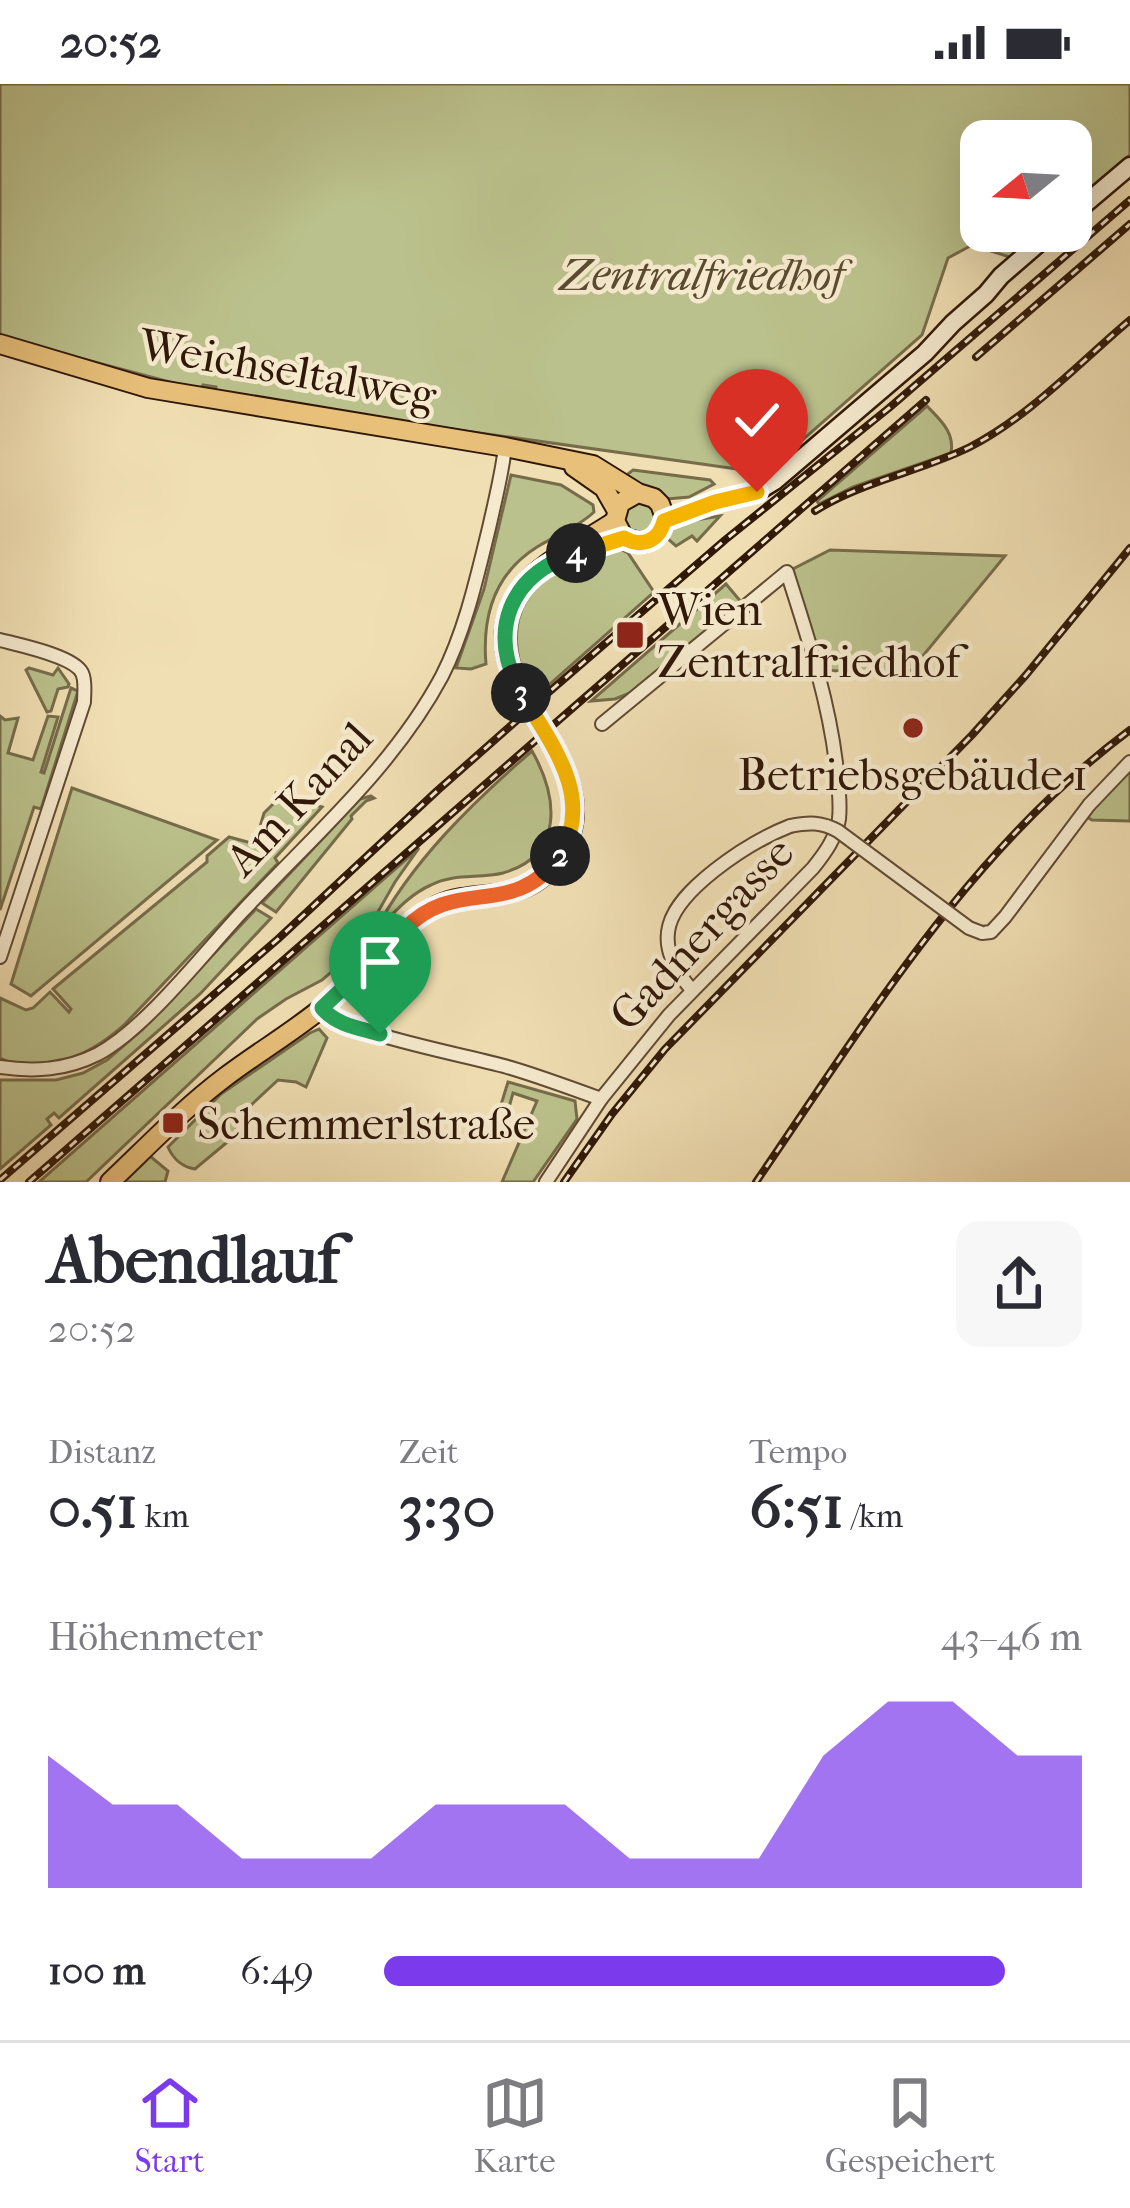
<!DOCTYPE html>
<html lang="de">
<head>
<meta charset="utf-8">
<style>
	body { margin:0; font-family:"IM FELL French Canon",serif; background:#f7f7f7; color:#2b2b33; height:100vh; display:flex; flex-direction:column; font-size:45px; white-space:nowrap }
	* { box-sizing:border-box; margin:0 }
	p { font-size:39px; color:#7c7c81 }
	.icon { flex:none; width:66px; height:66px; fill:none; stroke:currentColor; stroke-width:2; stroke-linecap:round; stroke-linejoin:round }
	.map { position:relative; height:1098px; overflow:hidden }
	.sheet { display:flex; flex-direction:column; background:#fff; flex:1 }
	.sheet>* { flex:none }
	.needle { width:78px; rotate:252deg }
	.tools { position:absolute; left:960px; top:36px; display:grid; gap:24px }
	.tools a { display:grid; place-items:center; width:132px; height:132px; border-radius:24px; background:#fff; box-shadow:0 12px 48px #0002; font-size:60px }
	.pin { position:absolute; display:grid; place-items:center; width:102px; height:102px; color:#fff; margin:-123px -51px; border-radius:50% 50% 50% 0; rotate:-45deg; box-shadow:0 0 12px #0007 }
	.pin .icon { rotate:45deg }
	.km { position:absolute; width:60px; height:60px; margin:-30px; border-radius:50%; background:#222; color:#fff; font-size:33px; line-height:60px; text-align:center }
	.round { display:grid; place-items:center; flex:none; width:126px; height:126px; border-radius:24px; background:#f7f7f7 }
	.overview { display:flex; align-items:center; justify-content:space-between; height:204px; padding:0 48px }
	h1 { font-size:66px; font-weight:700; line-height:90px }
	.stats { display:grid; grid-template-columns:repeat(3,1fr); gap:18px; height:204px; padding:12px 48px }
	.stats div { display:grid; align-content:center }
	.stats b { font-size:60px; font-weight:700 }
	.stats small { font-size:33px; font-weight:400 }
	.stats p { font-size:33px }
	.chart { height:336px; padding:24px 48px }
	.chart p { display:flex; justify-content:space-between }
	.chart svg { width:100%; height:216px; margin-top:12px; fill:#7c3aed; opacity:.7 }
	ul { padding:0 48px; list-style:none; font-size:39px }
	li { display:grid; grid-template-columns:192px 144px 1fr; align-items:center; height:90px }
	li i { height:30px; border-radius:15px; background:#7c3aed }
	.status { display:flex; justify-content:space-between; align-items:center; height:84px; padding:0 60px; background:#fff; direction:ltr }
	.status svg { height:33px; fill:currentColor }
	.dock { display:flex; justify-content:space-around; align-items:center; height:168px; border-top:3px solid #e1e1e2; background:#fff; font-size:33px; color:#7c7c81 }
	.dock a { display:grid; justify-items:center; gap:6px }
	.dock .selected { color:#7c3aed }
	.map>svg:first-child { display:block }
</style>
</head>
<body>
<div class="status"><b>20:52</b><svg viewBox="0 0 49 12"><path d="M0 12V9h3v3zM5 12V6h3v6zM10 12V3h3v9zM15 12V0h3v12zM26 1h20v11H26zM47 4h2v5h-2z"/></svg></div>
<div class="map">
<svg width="1130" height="1098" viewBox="0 0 1130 1098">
	<rect width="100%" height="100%" fill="#f1dfb4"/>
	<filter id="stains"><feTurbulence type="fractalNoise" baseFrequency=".00167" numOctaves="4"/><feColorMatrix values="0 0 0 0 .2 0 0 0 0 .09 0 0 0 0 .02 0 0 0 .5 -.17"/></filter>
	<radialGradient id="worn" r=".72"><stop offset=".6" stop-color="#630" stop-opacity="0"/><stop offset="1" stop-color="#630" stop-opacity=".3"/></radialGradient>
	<!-- green -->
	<g fill="#bbc18c" stroke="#766c4a" stroke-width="3">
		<polygon points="0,0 1130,0 1130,71 1071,123 1071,57 981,57 981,147 1044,147 1013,174 972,161 948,174 922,251 765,389 267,319 216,309 216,303 203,301 200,306 0,253"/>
		<path d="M 927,322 C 940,336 955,348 951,369 L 853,403 L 819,420 L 817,417 Z"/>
		<polygon points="633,386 710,396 714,400 689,413 667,415 624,393"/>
		<path d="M 511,391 L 561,401 L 593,421 L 594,428 C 577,444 556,451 537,463 C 494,490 482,533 486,580 L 471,585 L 456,584 L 484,505 Z"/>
		<polygon points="641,416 657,425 654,449 630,452 622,429 624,424"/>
		<polygon points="720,432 697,457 692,452 676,462 668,455 672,443 678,439"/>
		<path d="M 616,463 L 628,469 L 654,508 L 534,614 C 512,573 505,526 547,494 C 566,479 593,472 616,463 Z"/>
		<polygon points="830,466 1005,472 908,590 818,586 787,488"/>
		<polygon points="726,500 742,519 630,609 615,615 591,617"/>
		<polygon points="29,584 53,591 58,584 69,600 68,603 58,605 51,627 47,628 26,586"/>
		<polygon points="71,604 78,607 41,725 34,723 0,826 0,632 5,636 18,634 8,669 33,676 48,632 58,633 41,688 44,689"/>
		<path d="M 532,667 C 557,711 566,771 503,789 C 479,795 454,789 431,801 C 408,811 392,831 374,849 C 411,778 472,719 532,667 Z"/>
		<polygon points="1130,684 1130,737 1092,736 1085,732"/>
		<polygon points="72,704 217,756 31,912 11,900"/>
		<path d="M 276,709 L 322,723 L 275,774 L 278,779 L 125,940 C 93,969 43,995 0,974 L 0,914 L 26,926 L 33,924 L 50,908 L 69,928 L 71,925 L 53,905 L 207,778 L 207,772 L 229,753 L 255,760 L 264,729 L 273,720 Z"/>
		<polygon points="371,712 374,714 366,717 351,732 352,735 276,828 262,819 360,715"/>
		<polygon points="419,764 395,798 355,868 322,896 286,915 257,935 86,1098 39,1098"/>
		<polygon points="256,825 271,834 200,910 59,1034 54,1029 47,1035 51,1041 0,1085 0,996 56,996 83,989 107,976 142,946"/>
		<path d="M 319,945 L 327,954 L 306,1003 L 296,998 L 278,996 L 236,1035 L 237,1050 L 195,1085 C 183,1083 173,1075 168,1063 L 221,1010 L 310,949 Z"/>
		<polygon points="508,998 575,1017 577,1035 533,1098 502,1098 537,1017 513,1009 508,1027 500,1024"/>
		<polygon points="151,1073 168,1087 165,1098 118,1098 145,1074"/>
	</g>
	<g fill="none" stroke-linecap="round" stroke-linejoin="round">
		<defs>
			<g id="street">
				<path d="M 0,556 C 19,561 74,572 82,589 C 86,597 84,609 84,618 L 0,873"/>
				<polyline points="982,849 991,848 1005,833 1089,721 1130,678"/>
				<path d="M 692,906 C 648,856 668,823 715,786 C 738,768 762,753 790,742"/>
				<path d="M 322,924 C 344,950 472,972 511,984 C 541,993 571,1004 601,1015"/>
				<path d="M 0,983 C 35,988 66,986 98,970 C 146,944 203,870 241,829 C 311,754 393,684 442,592 C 465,547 477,493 489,444 C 495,417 502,390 505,363"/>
				<path d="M 546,1098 L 601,1015 L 669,931 L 813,784 C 825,769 836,754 839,735 C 841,717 838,697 836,679 C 828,613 807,551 787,488 L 602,640"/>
			</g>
			<g id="secondary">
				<polyline points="1071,132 1130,82"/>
				<polyline points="664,437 715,418 757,408 775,397 925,269 953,239 986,210 1001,192 1053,147"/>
			</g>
			<g id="primary">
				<polyline points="0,260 148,304 505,363 593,381 638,409 654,414 660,420 664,431 663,443 656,453 644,459 624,454 615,437 620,419 638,409"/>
				<polyline points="574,383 604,404 616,425"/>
				<path d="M 110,1098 C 147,1063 183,1025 224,994 C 258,968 295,947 328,919 C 348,901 368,883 388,863 C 403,848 416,832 436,822 C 481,801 524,825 558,775 C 626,678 453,603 520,506 C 539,478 586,457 615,437"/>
			</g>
		</defs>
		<!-- street casing -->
		<use href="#street" stroke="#604a33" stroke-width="16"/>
		<!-- secondary casing -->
		<use href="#secondary" stroke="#301808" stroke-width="21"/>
		<!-- primary casing -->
		<use href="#primary" stroke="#301808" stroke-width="22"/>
		<!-- street -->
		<use href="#street" stroke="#f6eace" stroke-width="12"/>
		<!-- secondary -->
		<use href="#secondary" stroke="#f6eace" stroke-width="16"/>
		<!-- primary -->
		<use href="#primary" stroke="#e8c07a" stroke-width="18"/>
		<defs>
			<g id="rail">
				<polyline points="976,273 1130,140"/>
				<path d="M 815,427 C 863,397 919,388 970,363 C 1030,332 1079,279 1130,236"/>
				<polyline points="0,1096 278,855 438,706 549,608 725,456 889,324 1130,116"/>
				<polyline points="29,1098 926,316"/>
				<polyline points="564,1098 612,1030 665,965 972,651 1026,591 1130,464"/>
				<path d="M 756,1098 C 867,936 970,765 1130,646"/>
			</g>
		</defs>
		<!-- rail casing -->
		<use href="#rail" stroke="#301808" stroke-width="8"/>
		<!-- rail -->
		<use href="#rail" stroke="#f6eace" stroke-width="3" stroke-dasharray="9" stroke-linecap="butt"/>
		<defs>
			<path id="street-bridge" d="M 790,742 C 809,738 822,738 838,747 L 969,844 L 982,849"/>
		</defs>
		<!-- street-bridge casing -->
		<use href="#street-bridge" stroke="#604a33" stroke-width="16" stroke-linecap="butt"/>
		<!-- street-bridge -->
		<use href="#street-bridge" stroke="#f6eace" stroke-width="12"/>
	</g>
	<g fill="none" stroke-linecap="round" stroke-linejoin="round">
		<defs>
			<path id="split-1" d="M 380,950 C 359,944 336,941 322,924 L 405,845"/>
			<path id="split-2" d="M 405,845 C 457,791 512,837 560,772"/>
			<path id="split-3" d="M 521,609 C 551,660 595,712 560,772"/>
			<path id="split-4" d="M 521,609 C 487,547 509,491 576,469"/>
			<path id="split-5" d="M 576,469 L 624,454 C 642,464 659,457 664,437 L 715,418 L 757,408"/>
		</defs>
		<!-- split-1 casing -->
		<use href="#split-1" stroke="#fff" stroke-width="24"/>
		<!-- split-2 casing -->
		<use href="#split-2" stroke="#fff" stroke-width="24"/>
		<!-- split-3 casing -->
		<use href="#split-3" stroke="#fff" stroke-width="24"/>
		<!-- split-4 casing -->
		<use href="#split-4" stroke="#fff" stroke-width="24"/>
		<!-- split-5 casing -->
		<use href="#split-5" stroke="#fff" stroke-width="24"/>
		<!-- split-1 -->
		<use href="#split-1" stroke="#22a559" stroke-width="15"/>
		<!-- split-2 -->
		<use href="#split-2" stroke="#f0652b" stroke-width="15"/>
		<!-- split-3 -->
		<use href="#split-3" stroke="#f5b400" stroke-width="15"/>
		<!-- split-4 -->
		<use href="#split-4" stroke="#22a559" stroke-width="15"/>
		<!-- split-5 -->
		<use href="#split-5" stroke="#f5b400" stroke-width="15"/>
	</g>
	<!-- markers -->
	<g fill="#8f2418" stroke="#f6eace" stroke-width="4.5">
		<rect x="615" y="536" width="30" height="30" rx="6"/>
		<circle cx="913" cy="644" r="12"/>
		<rect x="161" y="1027" width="24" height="24" rx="6"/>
	</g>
	<g text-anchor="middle" stroke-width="9" stroke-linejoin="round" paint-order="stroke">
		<!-- park labels -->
		<g font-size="45" font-style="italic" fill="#5a4b30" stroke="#f6eace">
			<text x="702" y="206">Zentralfriedhof</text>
		</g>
		<!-- street labels -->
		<g font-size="45" fill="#301808" stroke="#f6eace">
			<text transform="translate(288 285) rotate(10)" y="16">Weichseltalweg</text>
			<text transform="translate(298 714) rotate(-47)" y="16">Am Kanal</text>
			<text transform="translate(701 849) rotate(-47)" y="16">Gadnergasse</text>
		</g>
		<!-- poi labels -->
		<g font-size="45" fill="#301808" stroke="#f6eace" text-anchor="start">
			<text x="657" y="541">Wien<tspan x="657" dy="52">Zentralfriedhof</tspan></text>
			<text x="913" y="706" text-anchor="middle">Betriebsgebäude 1</text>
			<text x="197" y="1055">Schemmerlstraße</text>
		</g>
	</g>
	<rect width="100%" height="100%" filter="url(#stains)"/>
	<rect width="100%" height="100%" fill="url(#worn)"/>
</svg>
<div class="tools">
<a><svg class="needle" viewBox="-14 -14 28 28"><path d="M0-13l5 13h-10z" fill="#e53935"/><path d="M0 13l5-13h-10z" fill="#7c7c81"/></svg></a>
</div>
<div class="pin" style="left:380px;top:950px;background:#1e9e55"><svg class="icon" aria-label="arrive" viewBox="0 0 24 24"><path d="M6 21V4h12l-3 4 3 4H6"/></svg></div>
<div class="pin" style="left:757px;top:408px;background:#d93025"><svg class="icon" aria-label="check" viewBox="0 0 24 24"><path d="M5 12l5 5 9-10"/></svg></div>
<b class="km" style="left:560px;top:772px">2</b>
<b class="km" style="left:521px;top:609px">3</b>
<b class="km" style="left:576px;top:469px">4</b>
</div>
<section class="sheet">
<div class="overview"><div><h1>Abendlauf</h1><p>20:52</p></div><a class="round"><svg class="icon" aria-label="share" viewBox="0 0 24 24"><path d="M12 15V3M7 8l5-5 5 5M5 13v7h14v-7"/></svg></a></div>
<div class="stats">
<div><p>Distanz</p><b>0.51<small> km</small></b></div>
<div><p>Zeit</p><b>3:30</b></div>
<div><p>Tempo</p><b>6:51<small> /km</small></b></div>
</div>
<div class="chart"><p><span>Höhenmeter</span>43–46 m</p>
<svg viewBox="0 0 160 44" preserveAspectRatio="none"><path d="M0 44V17L10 27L20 27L30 38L40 38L50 38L60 27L70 27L80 27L90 38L100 38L110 38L120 17L130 6L140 6L150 17L160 17V44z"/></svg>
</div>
<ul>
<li><b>100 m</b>6:49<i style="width:89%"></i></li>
</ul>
</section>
<nav class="dock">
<a class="selected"><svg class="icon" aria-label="home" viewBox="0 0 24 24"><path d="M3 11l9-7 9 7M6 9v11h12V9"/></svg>Start</a>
<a><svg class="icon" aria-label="map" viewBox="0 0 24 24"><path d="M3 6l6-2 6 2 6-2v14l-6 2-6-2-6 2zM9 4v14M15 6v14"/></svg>Karte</a>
<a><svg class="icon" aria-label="saved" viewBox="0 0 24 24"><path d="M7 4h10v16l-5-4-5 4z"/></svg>Gespeichert</a>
</nav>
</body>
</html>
